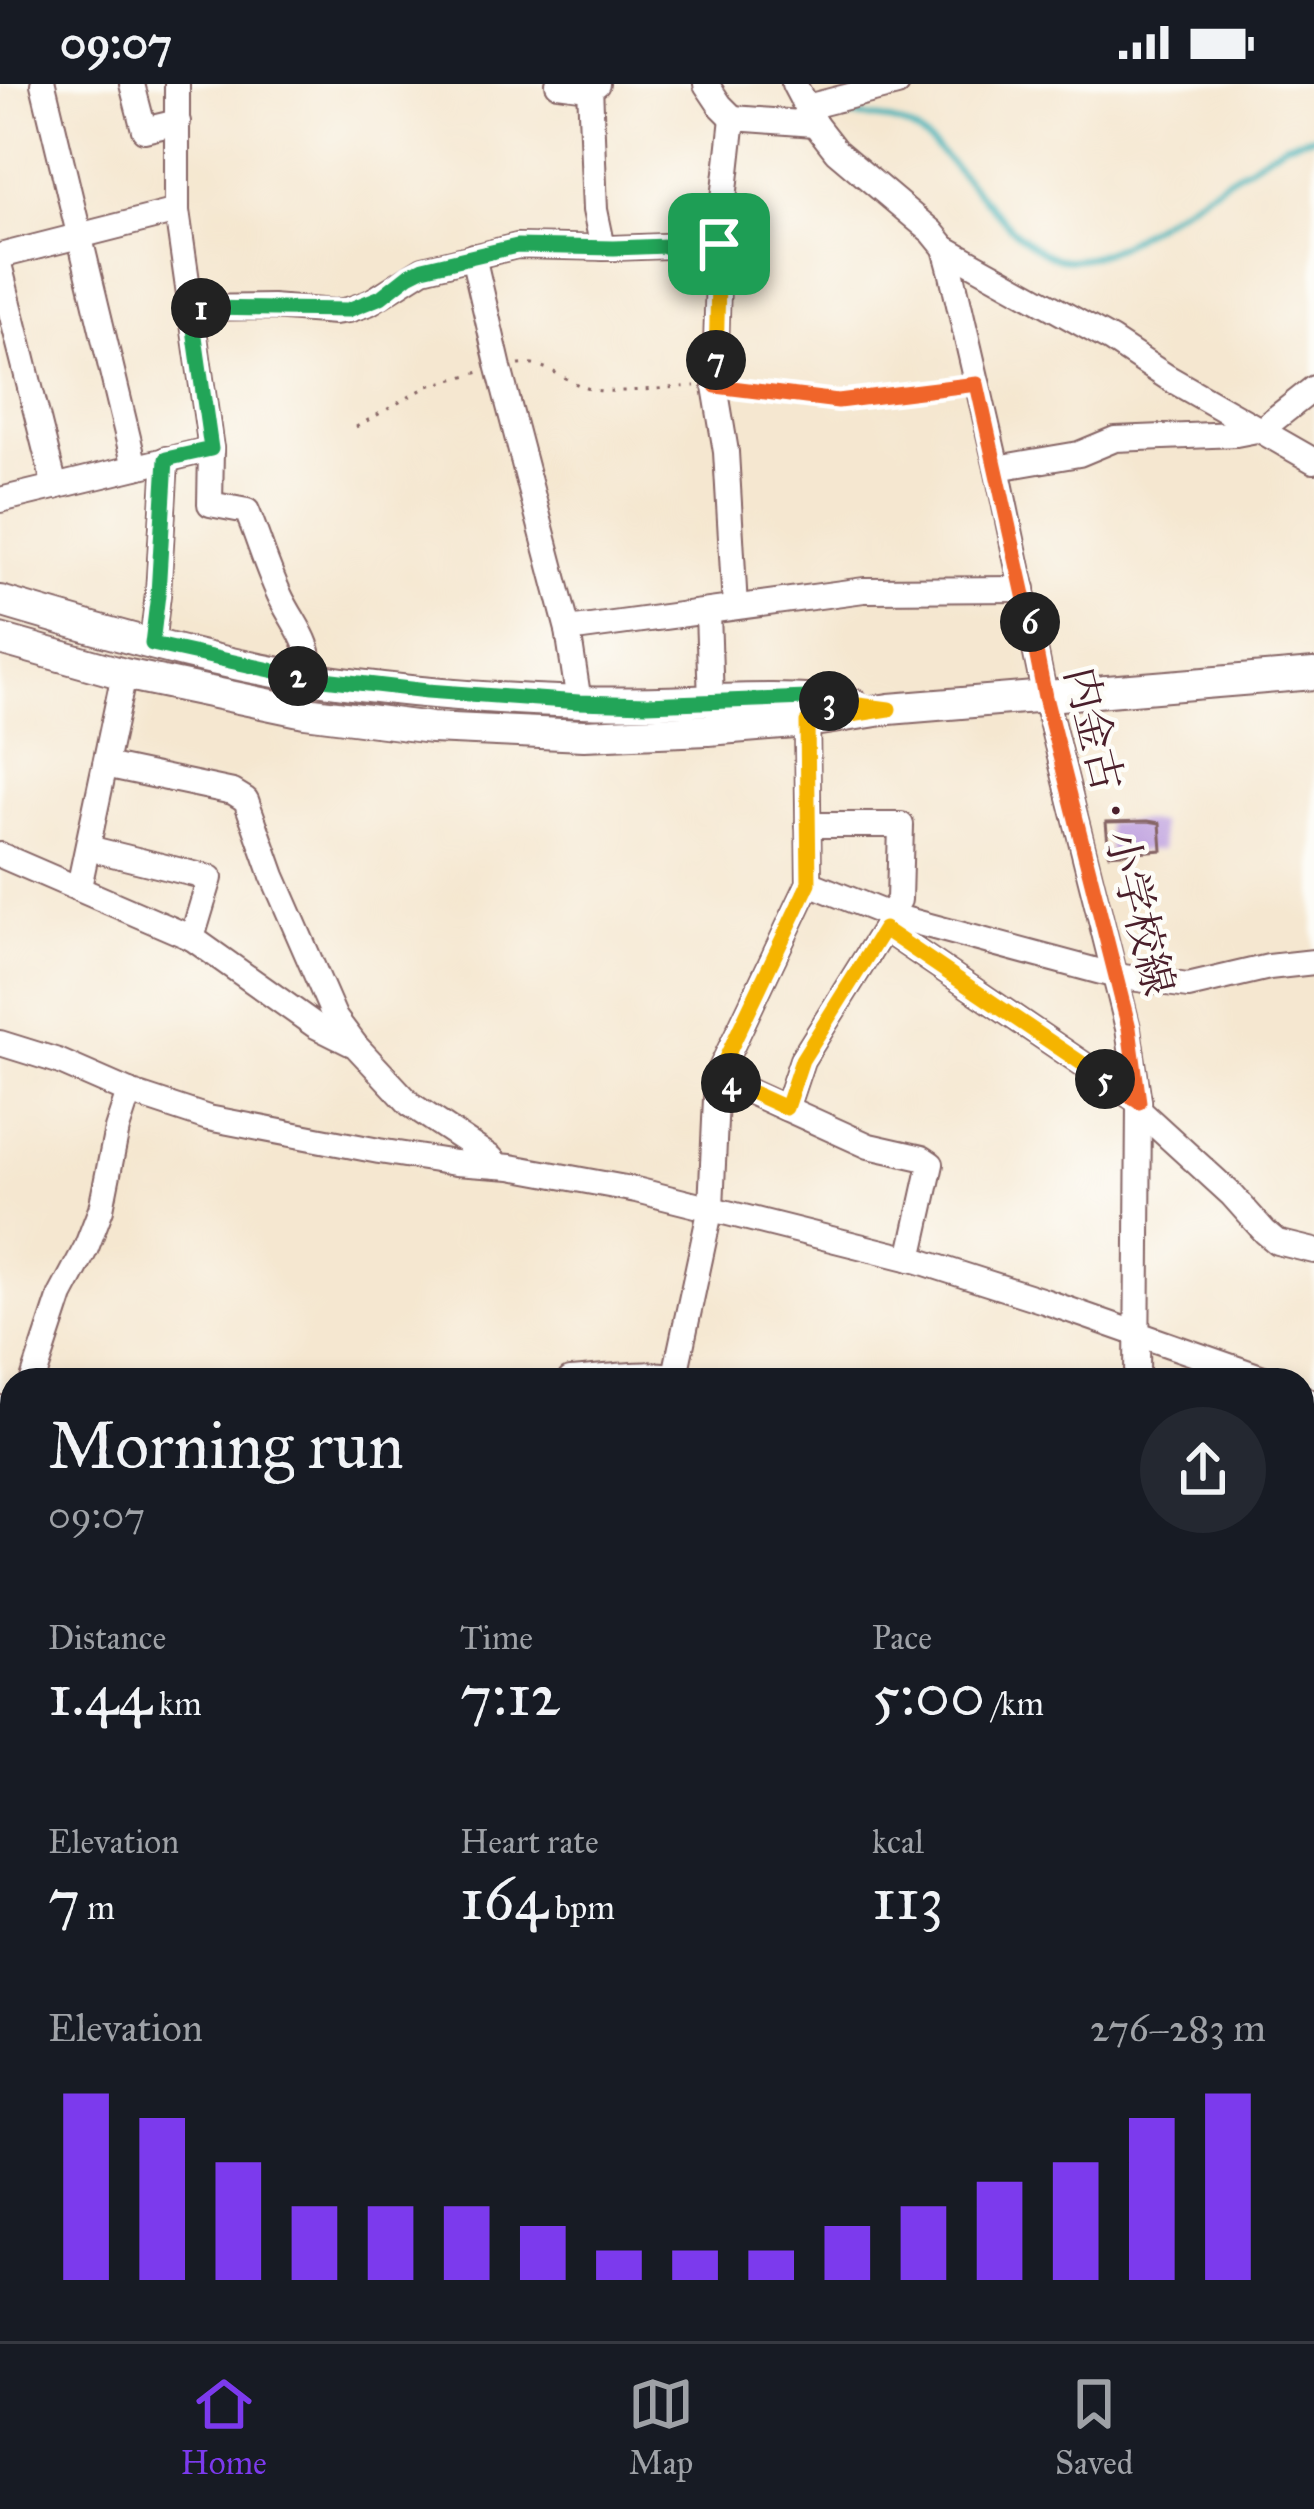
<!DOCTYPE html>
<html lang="en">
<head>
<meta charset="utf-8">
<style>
	body { margin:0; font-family:"IM FELL Great Primer","Noto Serif JP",serif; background:#242831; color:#f1f3f6; height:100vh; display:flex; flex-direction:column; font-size:45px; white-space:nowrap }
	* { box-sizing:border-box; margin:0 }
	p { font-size:39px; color:#9ea1a6 }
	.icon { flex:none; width:66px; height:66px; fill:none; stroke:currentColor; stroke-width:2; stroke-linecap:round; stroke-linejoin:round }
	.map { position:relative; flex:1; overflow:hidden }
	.panel { position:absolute; left:0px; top:1284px; width:1314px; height:975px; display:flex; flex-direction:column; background:#171b24; border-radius:36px 36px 0 0; box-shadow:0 6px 18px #0003 }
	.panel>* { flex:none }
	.pin { position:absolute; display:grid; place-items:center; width:102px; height:102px; color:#fff; margin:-51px; border-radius:24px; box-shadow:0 6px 18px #0006 }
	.km { position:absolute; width:60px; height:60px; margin:-30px; border-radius:50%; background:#222; color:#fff; font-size:33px; line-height:60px; text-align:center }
	.round { display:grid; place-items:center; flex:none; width:126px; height:126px; border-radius:63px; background:#242831 }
	.summary { display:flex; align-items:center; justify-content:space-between; height:204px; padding:0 48px }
	h1 { font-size:66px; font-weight:600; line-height:90px }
	.metrics { display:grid; grid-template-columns:repeat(3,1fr); gap:18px; height:204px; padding:12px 48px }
	.metrics div { display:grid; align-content:center }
	.metrics b { font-size:60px; font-weight:600 }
	.metrics small { font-size:33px; font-weight:400 }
	.metrics p { font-size:33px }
	.chart { height:336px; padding:24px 48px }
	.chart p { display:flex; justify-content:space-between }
	.chart svg { width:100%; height:216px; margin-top:12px; stroke:#7c3aed; stroke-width:6 }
	.status { display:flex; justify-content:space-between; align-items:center; height:84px; padding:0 60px; background:#171b24; direction:ltr }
	.status svg { height:33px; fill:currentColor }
	.dock { display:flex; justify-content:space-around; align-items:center; height:168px; border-top:3px solid #363941; background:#171b24; font-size:33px; color:#9ea1a6 }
	.dock a { display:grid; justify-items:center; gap:6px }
	.dock .on { color:#7c3aed }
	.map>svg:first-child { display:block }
</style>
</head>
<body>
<div class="status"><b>09:07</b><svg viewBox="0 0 49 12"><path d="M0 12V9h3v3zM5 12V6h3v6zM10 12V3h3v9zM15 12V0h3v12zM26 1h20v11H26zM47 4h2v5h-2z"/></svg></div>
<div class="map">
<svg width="1314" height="2257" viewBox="0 0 1314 2257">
	<rect width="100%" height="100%" fill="#fdfcf7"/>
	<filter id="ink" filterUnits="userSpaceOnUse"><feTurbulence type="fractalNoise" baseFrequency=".00833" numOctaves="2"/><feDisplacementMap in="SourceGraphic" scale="24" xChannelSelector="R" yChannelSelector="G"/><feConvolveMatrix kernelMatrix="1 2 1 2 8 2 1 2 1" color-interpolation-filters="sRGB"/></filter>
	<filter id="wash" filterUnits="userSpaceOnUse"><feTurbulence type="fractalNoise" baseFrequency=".004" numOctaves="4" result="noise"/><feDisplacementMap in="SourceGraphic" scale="48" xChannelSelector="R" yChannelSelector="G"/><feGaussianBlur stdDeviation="2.7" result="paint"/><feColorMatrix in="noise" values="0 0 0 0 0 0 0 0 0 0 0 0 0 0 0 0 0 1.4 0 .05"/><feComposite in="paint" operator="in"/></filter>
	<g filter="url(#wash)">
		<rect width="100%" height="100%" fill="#f5e7d0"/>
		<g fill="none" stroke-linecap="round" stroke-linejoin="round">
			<!-- stream -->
			<path stroke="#42b2b8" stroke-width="6" d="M 818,30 C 851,33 890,30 918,49 C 961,78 1016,173 1067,176 C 1086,176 1104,169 1121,161 L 1286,59 L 1314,52"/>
		</g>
		<g id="blocks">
			<!-- building -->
			<polygon fill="#bc9cde" points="1148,737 1160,739 1162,766 1109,770 1106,738"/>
		</g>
	</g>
	<g filter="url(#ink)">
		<use href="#blocks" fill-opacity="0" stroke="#866565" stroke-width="3"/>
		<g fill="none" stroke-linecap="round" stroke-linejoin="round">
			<defs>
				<g id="minor">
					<polyline points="43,0 135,383"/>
					<polyline points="132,0 144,46 178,38"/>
					<path d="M 177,0 L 177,127 L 211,365 L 210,420 L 247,427 C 259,456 268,488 282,516 C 298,547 311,557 311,594"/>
					<polyline points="558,0 580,3 597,0"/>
					<polyline points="706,0 720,21 733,34"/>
					<polyline points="794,0 815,40 836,67 932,148 945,164 951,186 997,384 1045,613 1128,944 1139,1018 1137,1296"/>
					<polyline points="590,2 595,126 603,164"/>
					<polyline points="807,23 897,0"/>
					<polyline points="945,164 1111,256 1167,293 1314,377"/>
					<polyline points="0,172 177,127"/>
					<polyline points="473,172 499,284 568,546 579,618"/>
					<polyline points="0,184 55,403"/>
					<polyline points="191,224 272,223 335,228 348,226 369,219 423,185 517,162 613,164 719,160"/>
					<polyline points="997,384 1079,370 1115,355 1236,350 1262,345 1314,304"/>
					<polyline points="0,416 211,365"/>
					<polyline points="735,523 726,368 715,302 719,160 733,34 815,40"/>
					<polyline points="708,529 711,618"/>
					<polyline points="568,546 864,506 1023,505"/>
					<polyline points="152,560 158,510 166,375"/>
					<polyline points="105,681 233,708 246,716 273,792 335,934 356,962 410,1020 491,1074 498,1082"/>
					<polyline points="808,741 901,741 899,816 889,831 884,845 1139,1018"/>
					<polyline points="88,764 210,794 192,854"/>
					<polyline points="0,771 192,854 316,942 350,959"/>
					<polyline points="809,799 889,831 1116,892 1188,902 1269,883 1314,878"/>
					<polyline points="79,803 124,590"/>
					<polyline points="0,959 58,977 129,1008 208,1034 379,1067 455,1079 511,1083 636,1106 919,1177 1044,1217 1269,1296"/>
					<polyline points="717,993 869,1062 922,1074 931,1080 910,1175"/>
					<polyline points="786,1024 802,976 884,845"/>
					<polyline points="1139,1026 1232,1111 1265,1148 1277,1158 1314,1167"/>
					<polyline points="33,1296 61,1211 86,1164 101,1125 117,1045 129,1008"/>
					<path d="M 570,1296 C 612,1293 654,1285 694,1296"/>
					<polyline points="674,1296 711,1123 717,993 809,799 807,638"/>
					<polyline points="1302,1313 1314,1320"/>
					<polyline points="0,1324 12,1335"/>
					<polyline points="12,1355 4,1391 12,1475"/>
					<polyline points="1302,1644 1314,1648"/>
					<polyline points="1302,1903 1314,1904"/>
					<polyline points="0,1988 12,1981"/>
					<polyline points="0,2185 12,2188"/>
					<polyline points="165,2247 178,2257"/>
					<polyline points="862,2247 863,2257"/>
					<polyline points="1140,2247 1314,2256"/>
					<polyline points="2,2257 12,2221"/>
					<polyline points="481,2257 483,2247"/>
					<polyline points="710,2257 713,2247"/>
					<polyline points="1118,2257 1118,2247"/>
				</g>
				<g id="major">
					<path d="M 0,517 C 101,547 204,577 309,594 C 398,608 491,615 581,618 C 671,622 763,608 853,620"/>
					<polyline points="0,555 124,590 305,628 431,644 584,651 708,646 807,638 889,625 1314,590"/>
				</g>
			</defs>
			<!-- minor casing -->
			<use href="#minor" stroke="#866565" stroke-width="28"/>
			<!-- major casing -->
			<use href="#major" stroke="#866565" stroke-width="34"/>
			<!-- path -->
			<g stroke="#866565" stroke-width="3" stroke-dasharray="3 9" stroke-linecap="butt">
				<path d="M 519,281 C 548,277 564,298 590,305 C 610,311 671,303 695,302"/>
				<polyline points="735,304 838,317 958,303"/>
				<polyline points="356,343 428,302 480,288"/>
			</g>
			<!-- minor -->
			<use href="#minor" stroke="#fff" stroke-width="24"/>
			<!-- major -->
			<use href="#major" stroke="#fff" stroke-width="30"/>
		</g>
	</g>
	<g fill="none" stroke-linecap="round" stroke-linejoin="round" filter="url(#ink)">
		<defs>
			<polyline id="split-1" points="201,224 348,226 381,213 409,191 423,184 517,162 614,164 719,160"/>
			<polyline id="split-2" points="201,224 191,224 211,365 166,375 158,510 152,560 298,592"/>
			<polyline id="split-3" points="298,592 427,607 579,618 647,620 807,614 829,617"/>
			<polyline id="split-4" points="731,999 717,993 809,799 807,638 889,625 829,617"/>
			<polyline id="split-5" points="731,999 786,1024 802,976 884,845 1105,995"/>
			<polyline id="split-6" points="1030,538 1045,613 1129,944 1139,1018 1105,995"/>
			<polyline id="split-7" points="716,276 716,302 838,317 977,300 1030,538"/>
			<polyline id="split-8" points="716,276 719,160"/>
		</defs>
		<!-- split-1 casing -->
		<use href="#split-1" stroke="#fff" stroke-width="24"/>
		<!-- split-2 casing -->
		<use href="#split-2" stroke="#fff" stroke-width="24"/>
		<!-- split-3 casing -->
		<use href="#split-3" stroke="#fff" stroke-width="24"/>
		<!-- split-4 casing -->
		<use href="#split-4" stroke="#fff" stroke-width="24"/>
		<!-- split-5 casing -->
		<use href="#split-5" stroke="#fff" stroke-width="24"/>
		<!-- split-6 casing -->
		<use href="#split-6" stroke="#fff" stroke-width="24"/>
		<!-- split-7 casing -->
		<use href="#split-7" stroke="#fff" stroke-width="24"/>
		<!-- split-8 casing -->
		<use href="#split-8" stroke="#fff" stroke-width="24"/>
		<!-- split-1 -->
		<use href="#split-1" stroke="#22a559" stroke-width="15"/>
		<!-- split-2 -->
		<use href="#split-2" stroke="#22a559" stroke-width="15"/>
		<!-- split-3 -->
		<use href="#split-3" stroke="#22a559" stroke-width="15"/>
		<!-- split-4 -->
		<use href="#split-4" stroke="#f5b400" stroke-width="15"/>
		<!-- split-5 -->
		<use href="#split-5" stroke="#f5b400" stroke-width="15"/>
		<!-- split-6 -->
		<use href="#split-6" stroke="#f0652b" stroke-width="15"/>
		<!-- split-7 -->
		<use href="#split-7" stroke="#f0652b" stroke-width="15"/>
		<!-- split-8 -->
		<use href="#split-8" stroke="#f5b400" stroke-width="15"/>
	</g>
	<g text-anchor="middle" stroke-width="9" stroke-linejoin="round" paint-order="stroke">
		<!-- street labels -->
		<g font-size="42" fill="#4a1f2b" stroke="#fdfcf7">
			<text transform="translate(1120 747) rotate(76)" y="15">内金古・小学校線</text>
		</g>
	</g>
</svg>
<div class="pin" style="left:719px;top:160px;background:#1e9e55"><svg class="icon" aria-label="arrive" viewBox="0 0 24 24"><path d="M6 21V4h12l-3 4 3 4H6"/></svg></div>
<b class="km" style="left:201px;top:224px">1</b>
<b class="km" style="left:298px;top:592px">2</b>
<b class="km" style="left:829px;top:617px">3</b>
<b class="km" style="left:731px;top:999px">4</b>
<b class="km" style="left:1105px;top:995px">5</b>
<b class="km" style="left:1030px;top:538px">6</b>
<b class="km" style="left:716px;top:276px">7</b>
<section class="panel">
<div class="summary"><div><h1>Morning run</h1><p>09:07</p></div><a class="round"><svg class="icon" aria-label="share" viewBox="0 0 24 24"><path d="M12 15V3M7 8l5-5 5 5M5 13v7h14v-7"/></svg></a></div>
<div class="metrics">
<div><p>Distance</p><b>1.44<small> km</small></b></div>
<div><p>Time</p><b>7:12</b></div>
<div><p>Pace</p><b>5:00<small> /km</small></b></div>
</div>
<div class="metrics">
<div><p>Elevation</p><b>7<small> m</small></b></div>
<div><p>Heart rate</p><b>164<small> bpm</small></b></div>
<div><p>kcal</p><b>113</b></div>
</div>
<div class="chart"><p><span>Elevation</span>276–283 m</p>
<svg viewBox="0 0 160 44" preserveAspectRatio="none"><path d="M5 44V6M15 44V11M25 44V20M35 44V29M45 44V29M55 44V29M65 44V33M75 44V38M85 44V38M95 44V38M105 44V33M115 44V29M125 44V24M135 44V20M145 44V11M155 44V6"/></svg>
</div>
</section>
</div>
<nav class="dock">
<a class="on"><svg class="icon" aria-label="home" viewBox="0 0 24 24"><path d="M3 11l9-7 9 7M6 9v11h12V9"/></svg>Home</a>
<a><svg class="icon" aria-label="map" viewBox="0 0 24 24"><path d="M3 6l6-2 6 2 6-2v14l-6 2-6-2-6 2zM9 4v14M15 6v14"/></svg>Map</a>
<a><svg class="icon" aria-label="saved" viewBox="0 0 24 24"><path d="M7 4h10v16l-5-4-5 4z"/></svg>Saved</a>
</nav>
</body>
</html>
